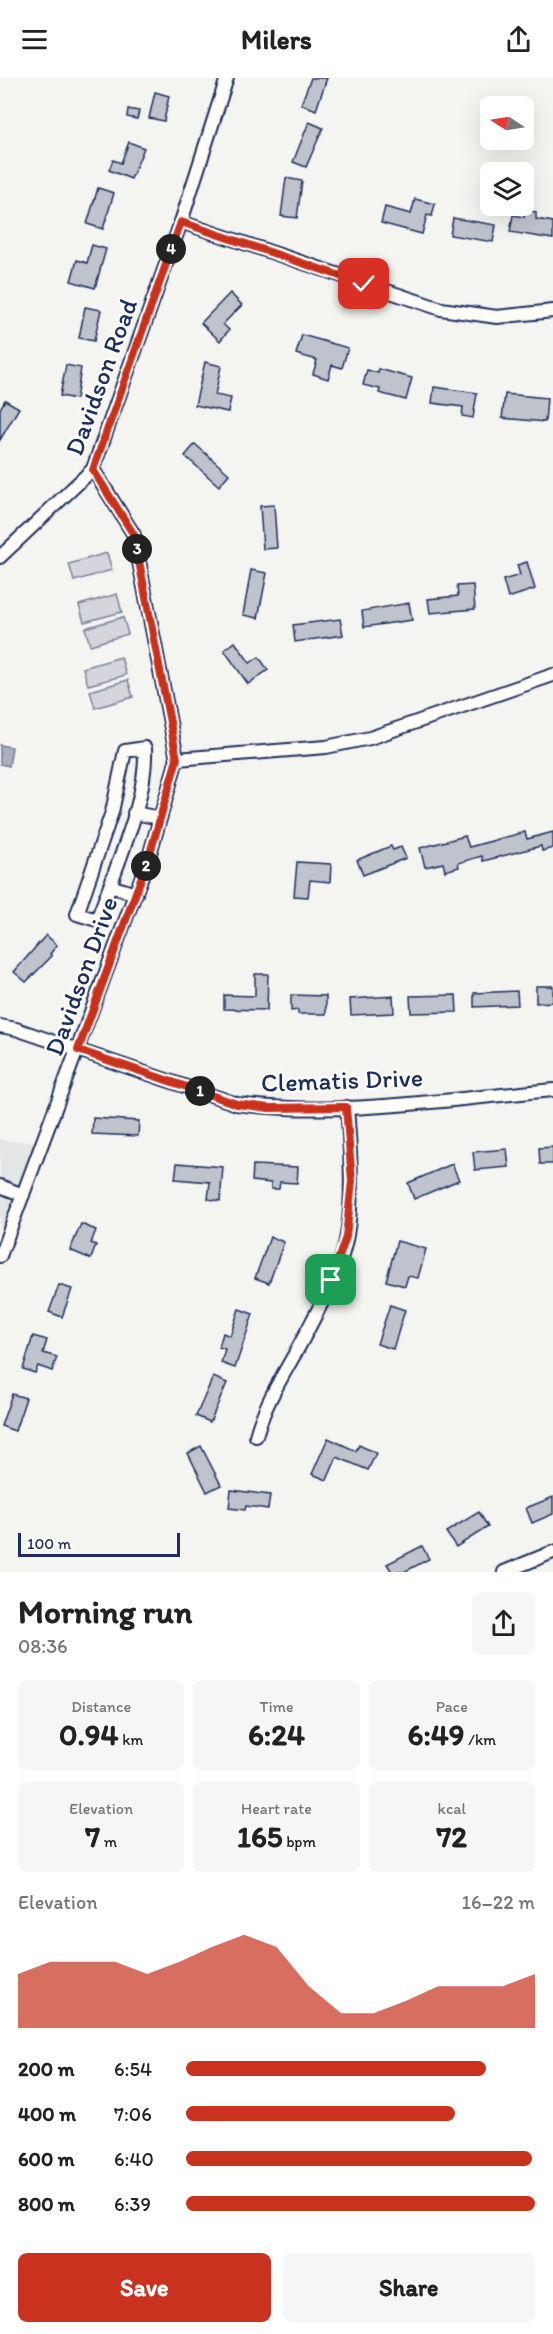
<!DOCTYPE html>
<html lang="en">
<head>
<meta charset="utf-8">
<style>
	body { margin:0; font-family:Itim,sans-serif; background:#f6f6f6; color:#222; height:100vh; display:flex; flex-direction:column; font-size:22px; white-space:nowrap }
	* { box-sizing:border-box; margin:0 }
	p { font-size:20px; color:#767676 }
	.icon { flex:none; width:33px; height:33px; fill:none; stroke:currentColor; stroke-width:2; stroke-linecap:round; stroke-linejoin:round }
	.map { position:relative; height:1494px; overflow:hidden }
	.details { display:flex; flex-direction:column; background:#fff; flex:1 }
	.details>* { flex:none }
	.needle { width:39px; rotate:282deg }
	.fabs { position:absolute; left:480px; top:18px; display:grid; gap:12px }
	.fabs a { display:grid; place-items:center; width:54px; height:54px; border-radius:9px; background:#fff; box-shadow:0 6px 24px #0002; font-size:30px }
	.scale { position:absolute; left:18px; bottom:15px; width:162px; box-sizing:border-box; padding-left:6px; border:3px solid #1b2f5e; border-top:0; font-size:16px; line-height:21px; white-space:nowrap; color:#1b2f5e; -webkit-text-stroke:4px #fdfcf7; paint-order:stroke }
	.pin { position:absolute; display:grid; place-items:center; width:51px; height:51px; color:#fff; margin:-26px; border-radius:12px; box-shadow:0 3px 9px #0006 }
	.km { position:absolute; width:30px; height:30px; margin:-15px; border-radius:50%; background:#222; color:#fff; font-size:16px; line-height:30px; text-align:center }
	.round { display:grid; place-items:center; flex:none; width:63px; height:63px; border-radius:9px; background:#f6f6f6 }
	.summary { display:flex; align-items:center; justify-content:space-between; height:102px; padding:0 18px }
	h1 { font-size:33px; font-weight:700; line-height:45px }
	.stats { display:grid; grid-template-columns:repeat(3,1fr); gap:9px; height:102px; padding:6px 18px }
	.stats div { display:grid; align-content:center; border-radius:9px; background:#f6f6f6; text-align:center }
	.stats b { font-size:30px; font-weight:700 }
	.stats small { font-size:16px; font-weight:400 }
	.stats p { font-size:16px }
	.chart { height:168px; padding:12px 18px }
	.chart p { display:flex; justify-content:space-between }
	.chart svg { width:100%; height:108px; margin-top:6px; fill:#c8321e; opacity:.7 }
	.button { display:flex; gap:12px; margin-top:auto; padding:12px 18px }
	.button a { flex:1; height:69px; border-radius:9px; background:#c8321e; color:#fff; font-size:24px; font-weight:700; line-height:69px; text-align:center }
	.button a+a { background:#f6f6f6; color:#222 }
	ul { padding:0 18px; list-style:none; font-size:20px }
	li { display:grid; grid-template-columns:96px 72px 1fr; align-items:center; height:45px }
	li i { height:15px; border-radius:8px; background:#c8321e }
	header { display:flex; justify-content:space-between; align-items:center; height:78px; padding:0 18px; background:#fff; font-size:27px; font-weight:700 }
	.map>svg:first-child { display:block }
</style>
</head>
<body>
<header><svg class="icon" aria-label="menu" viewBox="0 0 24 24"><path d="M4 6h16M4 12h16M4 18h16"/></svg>Milers<svg class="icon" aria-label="share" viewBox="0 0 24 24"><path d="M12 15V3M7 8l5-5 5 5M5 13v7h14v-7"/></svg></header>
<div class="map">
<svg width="553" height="1494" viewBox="0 0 553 1494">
	<rect width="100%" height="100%" fill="#f4f4f1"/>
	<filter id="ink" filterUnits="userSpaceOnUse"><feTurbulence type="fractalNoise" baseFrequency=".0167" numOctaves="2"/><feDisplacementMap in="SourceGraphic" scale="12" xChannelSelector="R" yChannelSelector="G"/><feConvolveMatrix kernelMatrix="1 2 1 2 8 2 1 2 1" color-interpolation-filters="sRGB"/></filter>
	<g filter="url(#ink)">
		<!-- built -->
		<polygon fill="#e4e5e6" points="0,1062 36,1064 0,1155"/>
		<!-- green -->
		<g fill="#d4d6db" stroke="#78829c" stroke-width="1.5">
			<polygon points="107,475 112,492 74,503 69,486"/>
			<polygon points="117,516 122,534 84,544 79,527"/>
			<polygon points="123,539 128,556 90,567 85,550"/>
			<polygon points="121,579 126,597 88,607 83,590"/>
			<polygon points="128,602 133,619 95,630 90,613"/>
		</g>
		<!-- water -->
		<polygon fill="#aab0bf" stroke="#717c98" stroke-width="1.5" points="0,667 12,669 9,688 0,686"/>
		<!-- building -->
		<g fill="#bfc3cc" stroke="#1b2f5e" stroke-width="1.5">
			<polygon points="311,0 327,0 316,32 301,26"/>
			<polygon points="155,14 169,18 164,43 149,40"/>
			<polygon points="128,31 139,33 137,41 127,39"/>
			<polygon points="309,44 323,50 306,89 293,84"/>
			<polygon points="129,64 144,70 131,101 109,92 113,82 121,85"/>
			<polygon points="286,100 302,103 297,140 281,138"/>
			<polygon points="98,110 114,115 103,151 87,146"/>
			<polygon points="415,121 435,126 432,138 427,137 422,156 381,145 385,129 411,136"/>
			<polygon points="525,132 536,134 536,141 553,144 553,161 510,154 513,137 524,139"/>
			<polygon points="453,140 496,147 493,164 450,157"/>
			<polygon points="92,167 106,171 95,210 71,203 77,182 87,185"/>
			<polygon points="230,215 242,227 223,246 229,252 220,263 201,245"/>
			<polygon points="85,229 101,232 94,263 79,260"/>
			<polygon points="302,257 348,270 342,290 332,287 328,301 313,296 317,282 296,276"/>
			<polygon points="205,284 221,288 215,317 231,320 228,334 195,327"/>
			<polygon points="66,287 81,290 76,321 60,318"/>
			<polygon points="379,291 412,300 406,322 379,315 380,311 363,307 367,292 378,295"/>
			<polygon points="434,309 477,315 473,340 462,338 463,329 432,325"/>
			<polygon points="505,316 547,320 545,344 502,340"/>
			<polygon points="5,322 19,330 0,362 0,331"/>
			<polygon points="195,366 229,396 219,408 185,378"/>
			<polygon points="274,427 277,470 263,471 260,428"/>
			<polygon points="527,484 535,511 508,520 503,502 520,497 517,487"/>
			<polygon points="251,492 267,495 258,540 243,537"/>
			<polygon points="473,507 475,531 430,535 428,521 458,518 457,508"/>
			<polygon points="409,525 412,542 364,549 362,533"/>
			<polygon points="340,541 343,557 295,564 293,547"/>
			<polygon points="235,564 250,585 259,579 268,592 248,606 224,572"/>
			<polygon points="525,754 527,761 553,754 553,770 542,773 541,768 483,783 482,778 458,785 459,789 445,793 443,785 425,789 420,770 465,758 469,769"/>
			<polygon points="391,768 393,772 401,769 406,780 363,797 357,782"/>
			<polygon points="297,784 331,786 330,804 310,802 308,819 294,818"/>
			<polygon points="46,857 57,867 50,876 52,878 26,904 14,894"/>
			<polygon points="255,896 268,896 267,932 224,931 224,917 255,918"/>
			<polygon points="536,908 553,908 553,924 536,925"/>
			<polygon points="517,913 518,927 474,929 474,915"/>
			<polygon points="291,917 326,918 326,936 298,936 298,932 291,933"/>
			<polygon points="456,917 457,934 411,935 410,918"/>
			<polygon points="393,918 394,935 351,937 350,921"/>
			<polygon points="93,1040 139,1043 138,1058 92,1056"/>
			<polygon points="553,1069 553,1086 540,1086 539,1070"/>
			<polygon points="507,1071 509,1089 475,1092 473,1074"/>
			<polygon points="177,1085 223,1089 220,1123 208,1121 210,1104 175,1101"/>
			<polygon points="452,1086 459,1102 414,1121 408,1105"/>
			<polygon points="253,1087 298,1089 297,1105 280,1104 279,1111 271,1111 271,1105 252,1103"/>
			<polygon points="81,1146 96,1152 91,1165 96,1167 91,1181 70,1172"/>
			<polygon points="270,1159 284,1164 269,1205 255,1200"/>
			<polygon points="397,1163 426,1171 418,1200 408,1198 405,1208 386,1203"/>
			<polygon points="59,1207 72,1211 62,1239 49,1234"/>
			<polygon points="390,1227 405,1232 393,1271 377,1266"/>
			<polygon points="239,1231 253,1236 235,1290 221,1285 225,1271 219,1269 223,1255 230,1258"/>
			<polygon points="33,1258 47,1262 43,1275 57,1279 52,1293 38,1288 35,1295 23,1291"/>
			<polygon points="213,1299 227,1305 210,1344 196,1338"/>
			<polygon points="12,1316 26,1320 15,1353 1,1348"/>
			<polygon points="328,1360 356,1373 359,1367 376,1375 368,1392 337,1379 327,1402 312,1396"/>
			<polygon points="201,1368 221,1407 207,1414 188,1375"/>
			<polygon points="231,1412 270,1417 268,1431 246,1428 245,1432 229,1430"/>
			<polygon points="553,1419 553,1436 532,1445 526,1430"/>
			<polygon points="479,1434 488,1449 456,1469 446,1454"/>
			<polygon points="422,1468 429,1481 404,1494 392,1494 387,1486"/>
		</g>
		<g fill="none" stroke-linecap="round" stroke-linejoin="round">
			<defs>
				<g id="minor">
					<polyline points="181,144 441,231 497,239 553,233"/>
					<polyline points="0,479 93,391 181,144 227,0"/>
					<polyline points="177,681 326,669 370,660 553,597"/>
					<polyline points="134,735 160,740"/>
					<path d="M 110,808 C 125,765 147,716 145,670 L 125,673 L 112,734 L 77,836 L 97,842 L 110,808 L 136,816"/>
					<path d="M 0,948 L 16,951 L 237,1026 C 341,1039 449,1021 553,1012"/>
					<polyline points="0,1108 23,1117"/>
					<polyline points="0,1178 149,779 177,681 134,457 93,391"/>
					<path d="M 256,1358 C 266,1321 287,1292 304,1259 C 320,1228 341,1192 347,1157 C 354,1114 350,1072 347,1029"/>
					<polyline points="504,1494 553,1474"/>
				</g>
			</defs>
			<!-- minor casing -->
			<use href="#minor" stroke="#1b2f5e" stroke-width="16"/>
			<!-- minor -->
			<use href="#minor" stroke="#fdfcf7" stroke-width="12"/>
		</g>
	</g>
	<g fill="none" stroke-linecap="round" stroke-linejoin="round" filter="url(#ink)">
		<defs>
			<polyline id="route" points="331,1202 346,1159 352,1103 346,1029 269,1030 237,1026 78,972 149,779 177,681 134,457 93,392 181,144 364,206"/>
		</defs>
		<!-- route casing -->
		<use href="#route" stroke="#fff" stroke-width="12"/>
		<!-- route -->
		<use href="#route" stroke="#c8321e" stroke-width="8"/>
	</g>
	<g text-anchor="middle" stroke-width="5" stroke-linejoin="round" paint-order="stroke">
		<!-- street labels -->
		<g font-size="26" fill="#1b2f5e" stroke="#fdfcf7">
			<text transform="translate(101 299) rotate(-70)" y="9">Davidson Road</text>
			<text transform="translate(81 898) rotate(-70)" y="9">Davidson Drive</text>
			<text transform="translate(342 1002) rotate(-2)" y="9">Clematis Drive</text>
		</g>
	</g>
</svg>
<div class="fabs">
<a><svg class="needle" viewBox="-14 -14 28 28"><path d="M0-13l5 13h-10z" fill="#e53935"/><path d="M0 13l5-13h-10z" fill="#767676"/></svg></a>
<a><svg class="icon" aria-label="layers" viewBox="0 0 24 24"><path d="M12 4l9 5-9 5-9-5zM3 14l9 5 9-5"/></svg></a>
</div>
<div class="scale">100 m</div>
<div class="pin" style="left:331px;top:1202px;background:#1e9e55"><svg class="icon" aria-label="arrive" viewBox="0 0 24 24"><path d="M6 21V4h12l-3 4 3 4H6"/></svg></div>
<div class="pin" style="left:364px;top:206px;background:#d93025"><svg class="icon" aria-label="check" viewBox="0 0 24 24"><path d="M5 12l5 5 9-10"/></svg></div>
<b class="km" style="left:200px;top:1013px">1</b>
<b class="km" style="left:146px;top:788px">2</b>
<b class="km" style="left:137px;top:471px">3</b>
<b class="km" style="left:171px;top:171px">4</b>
</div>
<section class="details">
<div class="summary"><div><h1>Morning run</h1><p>08:36</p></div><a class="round"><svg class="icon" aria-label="share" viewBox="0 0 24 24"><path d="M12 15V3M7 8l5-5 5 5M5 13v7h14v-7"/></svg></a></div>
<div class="stats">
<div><p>Distance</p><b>0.94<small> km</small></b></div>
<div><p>Time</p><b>6:24</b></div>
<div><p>Pace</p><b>6:49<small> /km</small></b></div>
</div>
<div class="stats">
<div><p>Elevation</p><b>7<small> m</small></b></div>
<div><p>Heart rate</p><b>165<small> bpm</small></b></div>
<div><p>kcal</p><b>72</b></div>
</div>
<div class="chart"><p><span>Elevation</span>16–22 m</p>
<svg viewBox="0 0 160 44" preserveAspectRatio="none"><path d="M0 44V22L10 17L20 17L30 17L40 22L50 17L60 11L70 6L80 11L90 27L100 38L110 38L120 33L130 27L140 27L150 27L160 22V44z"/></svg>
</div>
<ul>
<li><b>200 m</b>6:54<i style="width:86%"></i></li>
<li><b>400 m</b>7:06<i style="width:77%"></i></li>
<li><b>600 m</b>6:40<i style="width:99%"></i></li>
<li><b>800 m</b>6:39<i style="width:100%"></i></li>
</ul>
<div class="button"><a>Save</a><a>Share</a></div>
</section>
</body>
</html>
